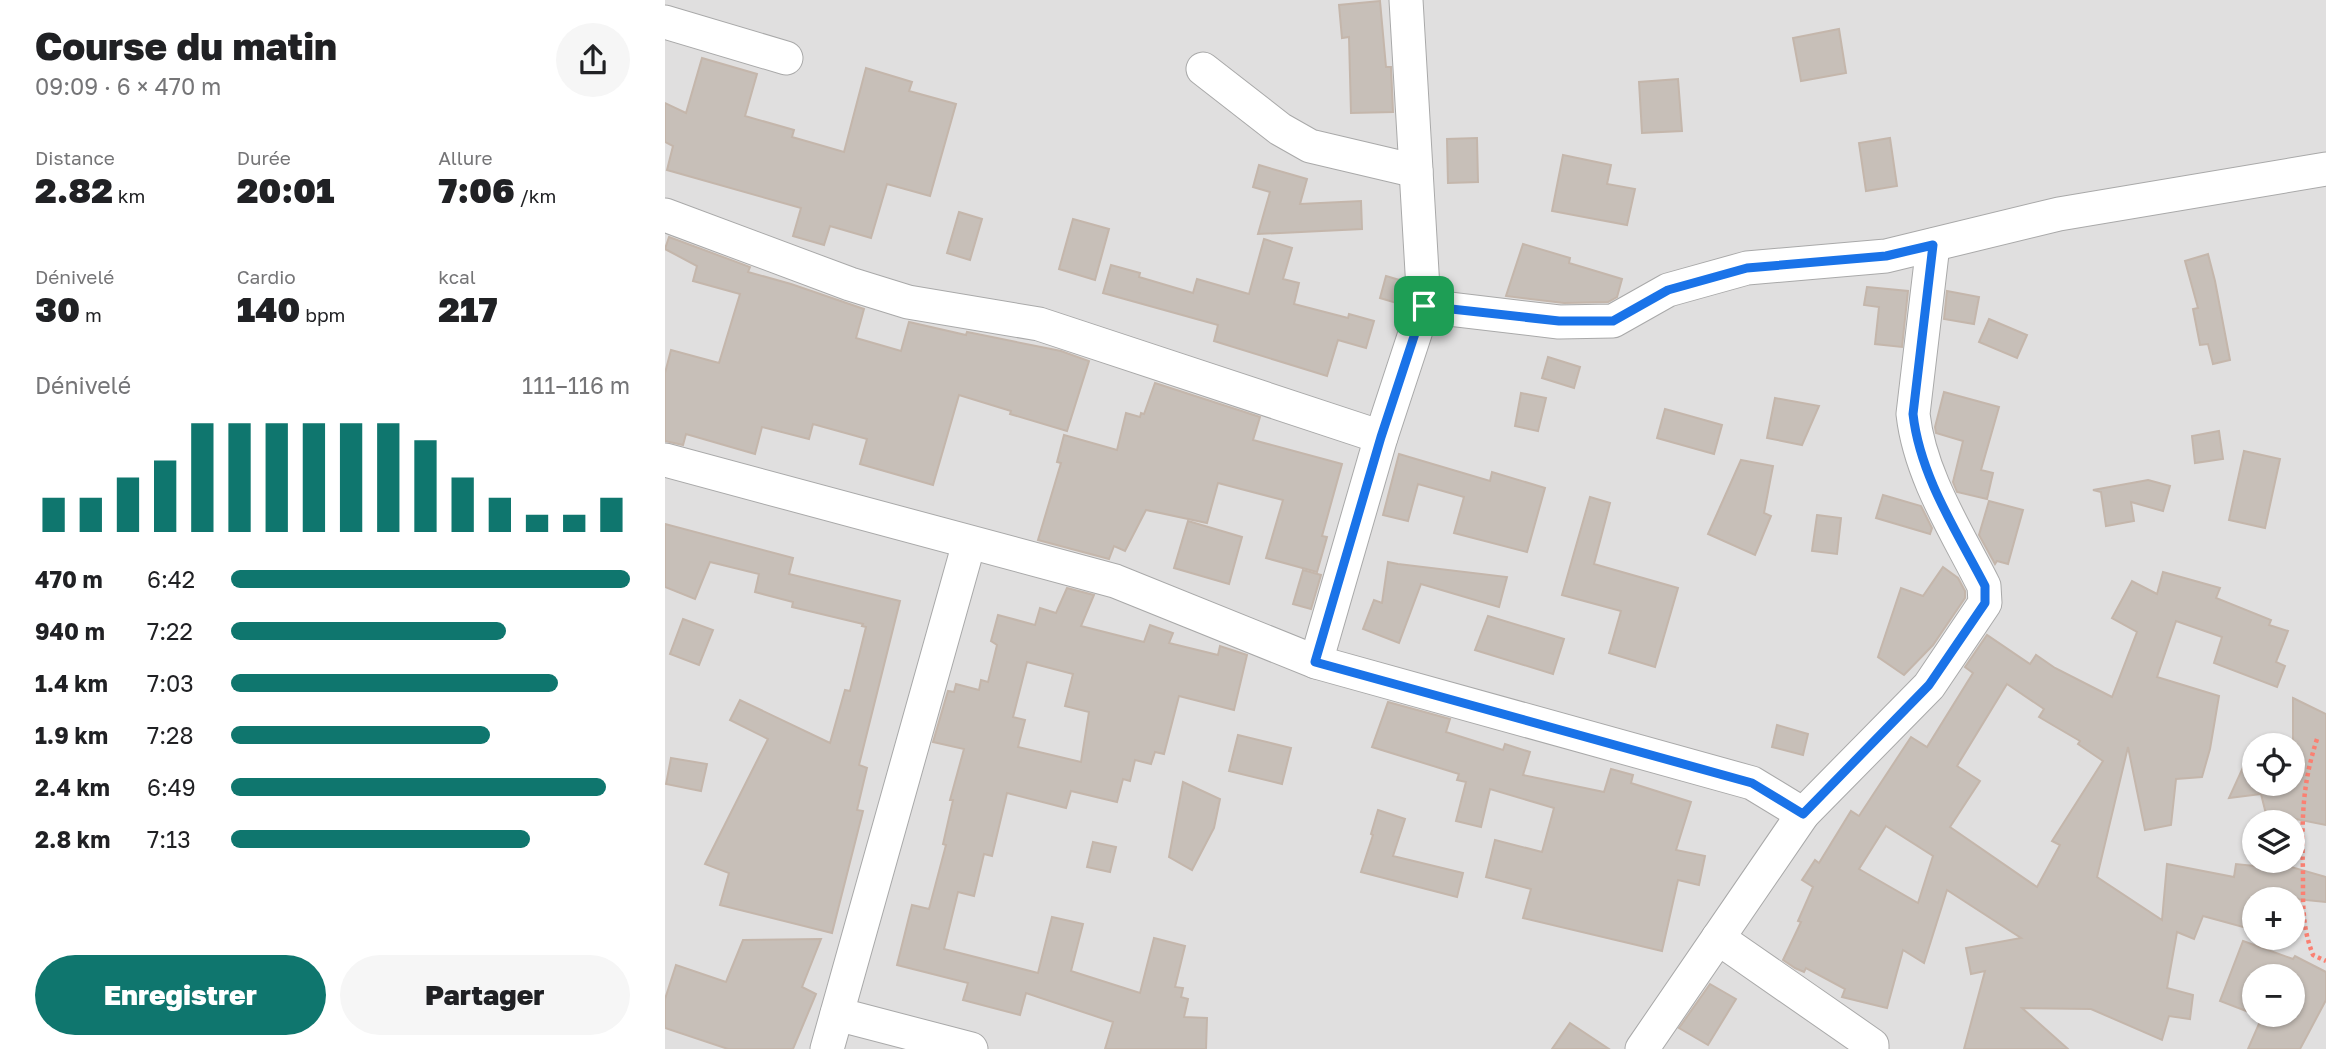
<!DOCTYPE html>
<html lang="fr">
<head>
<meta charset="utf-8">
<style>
	body { margin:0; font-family:"Golos Text",sans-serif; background:#f6f6f6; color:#202124; height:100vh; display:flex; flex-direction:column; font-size:26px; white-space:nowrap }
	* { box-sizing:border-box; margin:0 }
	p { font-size:23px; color:#757577 }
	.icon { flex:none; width:38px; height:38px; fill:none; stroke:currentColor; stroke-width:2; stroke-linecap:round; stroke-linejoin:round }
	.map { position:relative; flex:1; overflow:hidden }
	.sheet { display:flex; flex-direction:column; background:#fff; width:665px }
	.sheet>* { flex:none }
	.buttons { position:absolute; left:1577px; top:733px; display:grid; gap:14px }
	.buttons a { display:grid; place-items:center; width:63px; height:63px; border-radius:50%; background:#fff; box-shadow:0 2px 5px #0004; font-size:35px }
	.pin { position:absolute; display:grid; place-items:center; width:60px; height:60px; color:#fff; margin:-30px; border-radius:14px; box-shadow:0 4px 10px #0006 }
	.round { display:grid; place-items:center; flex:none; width:74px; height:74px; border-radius:37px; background:#f6f6f6 }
	.overview { display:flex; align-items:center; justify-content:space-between; height:119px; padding:0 35px }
	h1 { font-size:38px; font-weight:800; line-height:52px }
	.metrics { display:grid; grid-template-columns:repeat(3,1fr); gap:10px; height:119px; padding:7px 35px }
	.metrics div { display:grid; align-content:center }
	.metrics b { font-size:35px; font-weight:800 }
	.metrics small { font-size:19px; font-weight:400 }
	.metrics p { font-size:19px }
	.chart { height:196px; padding:14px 35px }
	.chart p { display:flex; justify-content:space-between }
	.chart svg { width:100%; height:126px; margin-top:7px; stroke:#0f766e; stroke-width:6 }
	.primary-button { display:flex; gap:14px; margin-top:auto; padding:14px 35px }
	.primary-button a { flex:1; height:80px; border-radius:42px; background:#0f766e; color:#fff; font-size:28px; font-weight:800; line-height:80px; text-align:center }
	.primary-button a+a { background:#f6f6f6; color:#202124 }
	ul { padding:0 35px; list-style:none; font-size:23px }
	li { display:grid; grid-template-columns:112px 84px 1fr; align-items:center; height:52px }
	li i { height:18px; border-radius:9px; background:#0f766e }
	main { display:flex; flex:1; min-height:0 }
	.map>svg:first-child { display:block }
</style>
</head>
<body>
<main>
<section class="sheet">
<div class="overview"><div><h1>Course du matin</h1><p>09:09 · 6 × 470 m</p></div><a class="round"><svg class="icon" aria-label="share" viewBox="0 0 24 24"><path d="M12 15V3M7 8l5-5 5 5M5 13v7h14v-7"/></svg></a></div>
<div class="metrics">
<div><p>Distance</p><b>2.82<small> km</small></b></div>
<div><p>Durée</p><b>20:01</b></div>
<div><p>Allure</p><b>7:06<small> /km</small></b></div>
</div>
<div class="metrics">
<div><p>Dénivelé</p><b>30<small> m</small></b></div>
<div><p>Cardio</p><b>140<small> bpm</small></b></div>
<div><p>kcal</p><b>217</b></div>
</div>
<div class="chart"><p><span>Dénivelé</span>111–116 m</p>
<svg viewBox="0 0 160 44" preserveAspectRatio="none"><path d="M5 44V32M15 44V32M25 44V25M35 44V19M45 44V6M55 44V6M65 44V6M75 44V6M85 44V6M95 44V6M105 44V12M115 44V25M125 44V32M135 44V38M145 44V38M155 44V32"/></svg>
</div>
<ul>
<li><b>470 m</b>6:42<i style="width:100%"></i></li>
<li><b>940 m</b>7:22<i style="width:69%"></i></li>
<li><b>1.4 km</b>7:03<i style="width:82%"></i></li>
<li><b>1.9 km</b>7:28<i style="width:65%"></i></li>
<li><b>2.4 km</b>6:49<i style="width:94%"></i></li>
<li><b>2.8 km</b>7:13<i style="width:75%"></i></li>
</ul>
<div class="primary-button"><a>Enregistrer</a><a>Partager</a></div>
</section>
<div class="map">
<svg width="1661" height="1049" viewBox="0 0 1661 1049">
	<rect width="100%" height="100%" fill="#f2efe9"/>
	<!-- residential -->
	<path fill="#e0dfdf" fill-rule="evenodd" d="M 0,0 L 1661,0 L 1661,1049 L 0,1049 ZM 1589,746 L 1628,746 L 1628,784 L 1589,784 ZM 1589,822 L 1628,822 L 1628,861 L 1589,861 ZM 1589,900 L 1628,900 L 1628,938 L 1589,938 ZM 1589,976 L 1628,976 L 1628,1015 L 1589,1015 Z"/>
	<!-- building -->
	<g fill="#c7bfb8" stroke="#c4b6ab" stroke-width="2" fill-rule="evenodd">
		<polygon points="715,1 721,67 726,67 728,112 686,113 684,37 677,38 674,5"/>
		<polygon points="1174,29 1181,73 1136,81 1128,38"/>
		<polygon points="37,58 92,74 80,116 129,130 127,137 179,152 201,68 247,82 244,91 291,104 265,196 222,184 206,238 165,226 159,245 128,236 136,208 2,170 8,146 0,142 0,103 21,113"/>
		<polygon points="1013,79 1017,131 977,133 974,82"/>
		<polygon points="812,138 813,182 783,183 782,139"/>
		<polygon points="1225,138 1232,186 1201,191 1194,143"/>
		<polygon points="898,155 946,165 942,184 970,189 962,225 887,211"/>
		<polygon points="594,165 642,179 635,204 696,201 697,229 593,234 605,192 588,187"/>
		<polygon points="294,212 317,219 305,260 282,253"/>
		<polygon points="408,219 444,229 430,280 394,269"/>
		<polygon points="4,237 85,267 83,272 126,284 199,309 191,338 236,351 244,322 301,335 302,332 396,351 424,361 402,431 345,414 346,411 294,395 268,485 195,464 202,439 148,424 144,439 97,427 90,454 21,434 18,445 0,441 0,373 6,350 54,363 75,294 28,281 32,266 0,249"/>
		<polygon points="599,239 627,248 618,279 634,283 629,304 683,318 684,314 709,321 701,348 673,340 662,376 549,341 553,325 438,293 446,265 475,273 474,277 528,293 532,279 584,294"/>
		<polygon points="858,244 905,258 904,263 957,279 952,297 943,302 899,303 841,296"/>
		<polygon points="1543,254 1550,281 1565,360 1548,364 1543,344 1535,345 1528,309 1533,308 1520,261"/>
		<polygon points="721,276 738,281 738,305 715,298"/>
		<polygon points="1202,287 1243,291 1237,347 1210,344 1214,307 1199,305"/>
		<polygon points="1282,291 1314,297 1309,324 1279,319"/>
		<polygon points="1324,319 1362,335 1352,358 1314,342"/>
		<polygon points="883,357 915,367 909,388 877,378"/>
		<polygon points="490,383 595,417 588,440 677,464 657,536 662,537 652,572 601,558 618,500 553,483 542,523 481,510 460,551 449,546 444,559 373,540 396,463 392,462 399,435 452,450 461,413 475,417 476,413 479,414"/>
		<polygon points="1279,392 1334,407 1316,470 1328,473 1322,499 1292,492 1288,482 1298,441 1271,433 1270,427"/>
		<polygon points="856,393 881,398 873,431 850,426"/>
		<polygon points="1110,398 1154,406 1137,445 1102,438"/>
		<polygon points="1000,409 1057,425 1049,454 992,438"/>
		<polygon points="1554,431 1558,459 1530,463 1527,436"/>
		<polygon points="1579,451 1615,459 1600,528 1564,520"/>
		<polygon points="734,454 825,481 827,472 880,488 862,552 789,533 799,497 753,484 743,521 718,515"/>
		<polygon points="1076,460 1108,466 1099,513 1106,516 1090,555 1043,534"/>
		<polygon points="1483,480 1505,486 1498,511 1466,502 1469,521 1441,526 1436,492 1428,490"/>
		<polygon points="1218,495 1256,506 1267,528 1265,534 1211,518"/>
		<polygon points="925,497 945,503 929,564 1013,588 990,667 944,653 956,611 897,595"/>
		<polygon points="1324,501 1358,510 1343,564 1332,561 1330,564 1314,535"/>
		<polygon points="1152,515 1176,518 1172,554 1147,551"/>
		<polygon points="523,521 577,537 564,584 509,568"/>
		<polygon points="0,524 128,558 124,574 235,601 194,765 202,768 192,810 198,811 167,933 55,905 64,873 40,864 103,739 65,720 75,700 165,743 180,690 185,691 201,627 197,626 198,624 127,607 128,602 90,592 94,574 45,562 30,599 0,587"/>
		<polygon points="723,562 733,564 842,577 834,607 756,584 734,643 698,629 709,600 717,603"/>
		<polygon points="1278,567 1293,578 1300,591 1300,598 1268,645 1239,675 1213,657 1236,588 1258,596"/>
		<polygon points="638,570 656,575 646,609 628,604"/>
		<path d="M 1498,572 L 1555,588 L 1551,598 L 1606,620 L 1604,625 L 1623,631 L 1611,662 L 1620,666 L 1612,687 L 1549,663 L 1557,637 L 1511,621 L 1492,677 L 1554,696 L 1545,749 L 1537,777 L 1511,779 L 1506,825 L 1480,830 L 1463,747 L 1432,877 L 1497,920 L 1502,864 L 1569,877 L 1571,864 L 1599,867 L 1600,861 L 1605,861 L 1661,877 L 1661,902 L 1589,895 L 1589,930 L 1538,916 L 1529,939 L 1512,932 L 1502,988 L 1528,995 L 1525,1019 L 1504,1016 L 1497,1040 L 1426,1009 L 1357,1008 L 1403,1049 L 1299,1049 L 1320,971 L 1306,974 L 1301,948 L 1356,938 L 1282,890 L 1259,963 L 1238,950 L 1222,1008 L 1177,997 L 1180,989 L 1141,968 L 1139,972 L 1130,968 L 1118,960 L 1136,922 L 1133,921 L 1148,887 L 1137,880 L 1150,860 L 1154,863 L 1186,811 L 1194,816 L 1246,737 L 1262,747 L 1308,673 L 1300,667 L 1322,635 L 1365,664 L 1371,655 L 1390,668 L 1447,697 L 1472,632 L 1447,618 L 1467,581 L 1492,594 ZM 1342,684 L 1379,709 L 1374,717 L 1415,741 L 1413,744 L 1438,761 L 1387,841 L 1395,845 L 1372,887 L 1285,827 L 1315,781 L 1292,766 ZM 1221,826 L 1268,856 L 1253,903 L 1194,869 Z"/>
		<path d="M 402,588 L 429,595 L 416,626 L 479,642 L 485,625 L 508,633 L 504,643 L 553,655 L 555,646 L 582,655 L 569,710 L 514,696 L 499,754 L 490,752 L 486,764 L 470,760 L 465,781 L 458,779 L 452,802 L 406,791 L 401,808 L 342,793 L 327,856 L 319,854 L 309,896 L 293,892 L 279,949 L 373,973 L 387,917 L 418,924 L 406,971 L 475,993 L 489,938 L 520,946 L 510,987 L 518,988 L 516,997 L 523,999 L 519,1017 L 542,1018 L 541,1049 L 440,1049 L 448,1022 L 361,993 L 355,1015 L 298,1000 L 303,983 L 232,965 L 247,905 L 264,909 L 281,845 L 278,844 L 288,800 L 285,800 L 299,749 L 268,742 L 283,691 L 289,692 L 291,684 L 314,690 L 316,680 L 323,682 L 332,645 L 326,641 L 333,615 L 370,625 L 375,608 L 391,613 ZM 362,662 L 408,674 L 400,706 L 424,712 L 416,762 L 353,747 L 360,720 L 348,717 Z"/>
		<polygon points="823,616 899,639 888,674 810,650"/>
		<polygon points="18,619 48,630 34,665 5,654"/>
		<polygon points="1628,698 1661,714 1661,825 1626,818 1627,822 1603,822 1596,794 1564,798 1580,763 1589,761 1589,784 1628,784"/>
		<polygon points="723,702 785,719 781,732 838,750 840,744 865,752 858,775 939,792 946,769 968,775 966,783 1026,802 1011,850 1040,856 1034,885 1013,880 997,951 858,918 866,889 821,877 830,840 877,852 889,808 825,789 816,827 791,821 801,782 792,780 794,774 707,747"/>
		<polygon points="1112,725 1143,734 1138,755 1107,747"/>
		<polygon points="573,735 626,748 617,784 564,771"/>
		<polygon points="6,758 42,764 36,791 1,784"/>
		<polygon points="518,782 555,799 549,828 527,870 504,857"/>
		<polygon points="713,810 740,819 728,856 798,873 792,897 696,872 708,835 706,834"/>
		<polygon points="428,842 451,847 445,872 422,867"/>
		<polygon points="156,939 137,987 151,994 128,1049 63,1049 0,1028 0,999 11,965 61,982 78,940"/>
		<polygon points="1578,941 1628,959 1630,956 1661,972 1661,1000 1635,1049 1583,1049 1597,1017 1593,1015 1628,1015 1628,976 1589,976 1589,1014 1555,1001"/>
		<polygon points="1045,984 1071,999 1043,1045 1014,1028"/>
		<polygon points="905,1023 944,1049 887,1049"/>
	</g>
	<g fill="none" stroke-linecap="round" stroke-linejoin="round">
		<defs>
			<g id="minor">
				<polyline points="0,22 121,58"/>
				<polyline points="538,69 615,129 645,146 751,171"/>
				<polyline points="0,215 185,284 243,302 374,324 716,437"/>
				<polyline points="759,306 894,322 948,321 1003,290 1082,268 1221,256 1394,214 1661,169"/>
				<polyline points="0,460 450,581 651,662 1087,783 1138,814"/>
				<polyline points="651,662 716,437 759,306 741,0"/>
				<polyline points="1053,938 1207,1045 1207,1049"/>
				<polyline points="172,1014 306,1049"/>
				<polyline points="162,1049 304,543"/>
				<path d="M 977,1049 L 1138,814 L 1264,686 L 1320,603 L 1319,586 C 1292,532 1255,476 1248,414 L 1268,245"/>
			</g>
		</defs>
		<!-- minor casing -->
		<use href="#minor" stroke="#a9a9a9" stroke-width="35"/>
		<!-- path -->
		<path stroke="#fa8072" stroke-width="4.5" stroke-dasharray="3.5 3.5" stroke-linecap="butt" d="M 1652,739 C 1636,788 1637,823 1638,874 C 1638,904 1637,927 1648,955 L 1661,961"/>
		<!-- minor -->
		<use href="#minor" stroke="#fff" stroke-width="33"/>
	</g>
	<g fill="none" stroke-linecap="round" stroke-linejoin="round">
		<defs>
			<path id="route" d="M 1268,245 L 1248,414 C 1255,476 1292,532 1320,586 L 1320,603 L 1264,685 L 1138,814 L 1087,783 L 650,662 L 716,437 L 759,306 L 894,321 L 948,321 L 1003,290 L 1082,268 L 1221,256 Z"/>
		</defs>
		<!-- route casing -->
		<use href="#route" stroke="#fff" stroke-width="14"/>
		<!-- route -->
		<use href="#route" stroke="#1a73e8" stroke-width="9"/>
	</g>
</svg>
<div class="buttons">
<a><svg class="icon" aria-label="locate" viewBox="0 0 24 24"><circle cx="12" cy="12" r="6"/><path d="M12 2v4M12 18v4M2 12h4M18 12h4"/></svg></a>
<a><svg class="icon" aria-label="layers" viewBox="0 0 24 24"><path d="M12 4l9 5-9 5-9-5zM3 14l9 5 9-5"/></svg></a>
<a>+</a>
<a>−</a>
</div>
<div class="pin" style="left:759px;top:306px;background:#1e9e55"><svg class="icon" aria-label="arrive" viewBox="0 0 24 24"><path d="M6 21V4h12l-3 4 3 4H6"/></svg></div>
</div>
</main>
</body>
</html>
